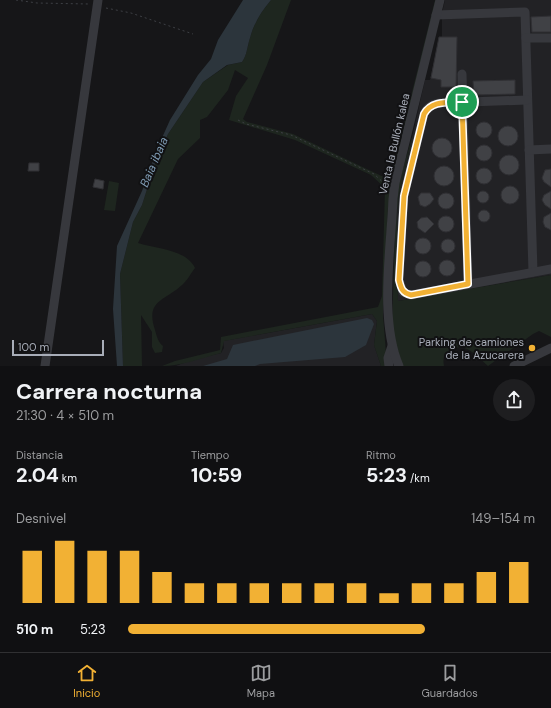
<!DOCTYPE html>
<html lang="es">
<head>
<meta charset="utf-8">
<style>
	body { margin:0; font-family:"DM Sans",sans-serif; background:#1e1e20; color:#f1f3f6; height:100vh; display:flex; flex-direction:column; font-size:15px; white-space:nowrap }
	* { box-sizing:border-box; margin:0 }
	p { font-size:13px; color:#9c9d9f }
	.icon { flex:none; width:22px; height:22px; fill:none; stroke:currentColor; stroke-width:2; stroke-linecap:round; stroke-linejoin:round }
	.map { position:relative; height:366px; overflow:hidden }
	.sheet { display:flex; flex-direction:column; background:#101012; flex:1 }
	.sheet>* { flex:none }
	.scale { position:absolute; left:12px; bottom:10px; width:92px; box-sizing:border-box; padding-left:4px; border:2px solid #a8adb8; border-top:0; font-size:11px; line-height:14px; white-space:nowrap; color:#a8adb8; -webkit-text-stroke:3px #111113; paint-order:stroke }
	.pin { position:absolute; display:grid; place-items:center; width:34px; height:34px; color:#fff; margin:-17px; border:2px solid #fff; border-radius:50%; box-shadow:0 1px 4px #0007 }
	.round { display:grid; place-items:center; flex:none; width:42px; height:42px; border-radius:21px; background:#1e1e20 }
	.headline { display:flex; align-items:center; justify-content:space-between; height:68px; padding:0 16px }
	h1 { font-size:22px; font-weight:700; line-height:30px }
	.figures { display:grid; grid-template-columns:repeat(3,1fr); gap:6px; height:68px; padding:4px 16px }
	.figures div { display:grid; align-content:center }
	.figures b { font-size:20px; font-weight:700 }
	.figures small { font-size:11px; font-weight:400 }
	.figures p { font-size:11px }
	.chart { height:112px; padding:8px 16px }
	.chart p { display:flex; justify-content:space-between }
	.chart svg { width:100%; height:72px; margin-top:4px; stroke:#f2b134; stroke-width:6 }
	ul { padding:0 16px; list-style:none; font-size:13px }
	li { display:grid; grid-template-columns:64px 48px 1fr; align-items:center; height:30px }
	li i { height:10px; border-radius:5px; background:#f2b134 }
	.tab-bar { display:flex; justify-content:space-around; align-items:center; height:56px; border-top:1px solid #303032; background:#101012; font-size:11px; color:#9c9d9f }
	.tab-bar a { display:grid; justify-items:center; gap:2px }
	.tab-bar .current { color:#f2b134 }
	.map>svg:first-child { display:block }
</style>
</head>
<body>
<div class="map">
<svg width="551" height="366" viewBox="0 0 551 366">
	<rect width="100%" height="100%" fill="#161618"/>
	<!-- built -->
	<g fill="#222225">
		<polygon points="445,0 551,0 551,275 398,301 397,214 399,195 425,80 430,80 439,37 442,37 442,13"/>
		<polygon points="372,314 377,321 374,345 381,366 176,366 188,361 221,353 224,348 223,341"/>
	</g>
	<!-- green -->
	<g fill="#1e261f">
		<path d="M 271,0 L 291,0 L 267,65 L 243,119 L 247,122 L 293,134 L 390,180 L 435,0 L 437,0 L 388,208 L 383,315 L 387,366 L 381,366 L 374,345 L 377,321 L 372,314 L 224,341 L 221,353 C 202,358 181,366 162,366 L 175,361 L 220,350 L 221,337 L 378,307 L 382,296 L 385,188 L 371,175 L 295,140 L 229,120 L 236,96 L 248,78 L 235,70 L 228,90 L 207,117 L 200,120 L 200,138 L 178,159 L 138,243 C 156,249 186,249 195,268 C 191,273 187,281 182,285 C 165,301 145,300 155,330 C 157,337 158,342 163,346 L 162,352 L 155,353 L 152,347 L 152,332 L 141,315 L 142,366 L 123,366 L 120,274 L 133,222 L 142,205 L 156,161 L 168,134 L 203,82 L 228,65 L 242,62 C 247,55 247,47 250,38 C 254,23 261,12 271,0 Z"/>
		<path d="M 414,130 L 399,195 L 397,214 L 398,301 L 551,275 L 551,337 L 539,331 L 533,334 L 488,366 C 476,355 463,339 448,352 C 443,356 443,360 444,366 L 402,366 L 392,330 L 395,227 L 398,186 Z"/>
		<polygon points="109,181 119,183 115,211 104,210"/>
	</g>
	<!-- water -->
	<g fill="#2c353c">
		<path d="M 243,0 L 271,0 C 261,12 254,23 250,38 C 247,47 247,55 242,62 L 227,65 L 203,82 L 168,134 L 156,161 L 142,205 L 133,222 L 120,274 L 123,366 L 117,366 L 113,309 L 117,246 L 142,191 L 157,149 L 170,120 L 198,75 L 211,59 L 218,40 Z"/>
		<polygon points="367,318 372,320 374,324 366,345 345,357 260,364 255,366 203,366 227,359 233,345"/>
	</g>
	<!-- building -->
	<g fill="#404145" stroke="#303034">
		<polygon points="551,16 551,32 532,32 531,17"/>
		<polygon points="439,37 457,37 456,87 441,87 441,80 431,78"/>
		<polygon points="515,80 515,94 474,95 473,81"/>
		<circle cx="484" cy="130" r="8"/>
		<circle cx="508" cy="136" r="10"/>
		<circle cx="442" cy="148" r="10"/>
		<circle cx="484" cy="153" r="8"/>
		<circle cx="509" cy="165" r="10"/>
		<polygon points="29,163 39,163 39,171 28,171"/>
		<circle cx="444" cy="176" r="10"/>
		<circle cx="484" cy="176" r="8"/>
		<polygon points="551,169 551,187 544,182 542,178 545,170"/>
		<polygon points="95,179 104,181 103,189 93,187"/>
		<circle cx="510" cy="195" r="9"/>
		<polygon points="551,191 551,209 545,205 542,200 544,195"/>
		<circle cx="483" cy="197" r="6"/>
		<polygon points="421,193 430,193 434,199 430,204 425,207 420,205 418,197"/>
		<circle cx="446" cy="201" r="8"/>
		<circle cx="484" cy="216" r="6"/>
		<polygon points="551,213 551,230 545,227 543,222 544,217"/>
		<circle cx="446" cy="224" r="8"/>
		<polygon points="427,217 434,224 425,233 418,228 417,222 421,218"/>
		<circle cx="423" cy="246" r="8"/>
		<circle cx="448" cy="246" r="7"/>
		<circle cx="447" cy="268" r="8"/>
		<circle cx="423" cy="269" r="8"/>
	</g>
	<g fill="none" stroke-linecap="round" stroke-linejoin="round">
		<!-- path -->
		<g stroke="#3d3f44" stroke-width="1" stroke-dasharray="2 3" stroke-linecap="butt">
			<polyline points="16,0 37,3 89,4"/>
			<polyline points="106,8 131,13 193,34"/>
			<polyline points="238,120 246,124 291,135 374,174 387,186"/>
		</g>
		<!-- minor -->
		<g stroke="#37383d" stroke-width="9">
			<polyline points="436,15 525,12 533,272"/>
			<polyline points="526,38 551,38"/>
			<polyline points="462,74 468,284"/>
			<path d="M 527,100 L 441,103 C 433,104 428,106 424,114 L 404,196 L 399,280 L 403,292 L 411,295 L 551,269"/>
			<polyline points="529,150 551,149"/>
			<polyline points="45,366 98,0"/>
			<polyline points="389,366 388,358 392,346"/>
			<path d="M 399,366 C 379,320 391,249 393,199 L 395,183 L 440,0"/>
			<polyline points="514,366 551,348"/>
		</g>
	</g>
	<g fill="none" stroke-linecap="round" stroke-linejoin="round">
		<defs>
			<path id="route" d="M 462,102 L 468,284 L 411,295 C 402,293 401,288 399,280 L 404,196 L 424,114 C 432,100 448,103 462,102 Z"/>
		</defs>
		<!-- route casing -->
		<use href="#route" stroke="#fff" stroke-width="8"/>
		<!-- route -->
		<use href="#route" stroke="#f2b134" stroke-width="5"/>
	</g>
	<!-- markers -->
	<circle fill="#f2b134" stroke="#111113" stroke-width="1.5" cx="532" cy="348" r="4"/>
	<g text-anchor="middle" stroke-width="4" stroke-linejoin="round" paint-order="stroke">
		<!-- street labels -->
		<g font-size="11" fill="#a8adb8" stroke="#111113">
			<text transform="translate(394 144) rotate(-77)" y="4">Venta la Bullón kalea</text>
		</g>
		<!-- poi labels -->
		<g font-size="11" fill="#a8adb8" stroke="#111113" text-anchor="end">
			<text x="524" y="346">Parking de camiones<tspan x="524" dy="13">de la Azucarera</tspan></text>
		</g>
		<!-- water labels -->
		<g font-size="12" font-style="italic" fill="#7f9bb3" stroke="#111113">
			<text transform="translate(154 162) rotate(-67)" y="4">Baia ibaia</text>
		</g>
	</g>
</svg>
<div class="scale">100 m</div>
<div class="pin" style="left:462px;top:102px;background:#1e9e55"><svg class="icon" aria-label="arrive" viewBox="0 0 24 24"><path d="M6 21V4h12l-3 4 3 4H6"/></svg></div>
</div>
<section class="sheet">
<div class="headline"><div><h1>Carrera nocturna</h1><p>21:30 · 4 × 510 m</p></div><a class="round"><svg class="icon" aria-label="share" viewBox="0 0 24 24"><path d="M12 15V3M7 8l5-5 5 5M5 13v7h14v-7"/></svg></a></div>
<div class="figures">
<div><p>Distancia</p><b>2.04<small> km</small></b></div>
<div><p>Tiempo</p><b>10:59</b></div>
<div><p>Ritmo</p><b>5:23<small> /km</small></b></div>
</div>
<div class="chart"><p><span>Desnivel</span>149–154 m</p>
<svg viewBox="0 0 160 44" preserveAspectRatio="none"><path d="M5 44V12M15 44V6M25 44V12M35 44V12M45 44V25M55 44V32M65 44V32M75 44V32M85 44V32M95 44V32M105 44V32M115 44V38M125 44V32M135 44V32M145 44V25M155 44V19"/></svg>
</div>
<ul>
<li><b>510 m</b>5:23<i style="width:73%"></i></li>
</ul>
</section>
<nav class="tab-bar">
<a class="current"><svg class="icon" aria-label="home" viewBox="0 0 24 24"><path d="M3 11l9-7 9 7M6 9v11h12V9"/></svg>Inicio</a>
<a><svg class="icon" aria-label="map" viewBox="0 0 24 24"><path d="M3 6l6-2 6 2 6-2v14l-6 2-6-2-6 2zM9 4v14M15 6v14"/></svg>Mapa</a>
<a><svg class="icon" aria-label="saved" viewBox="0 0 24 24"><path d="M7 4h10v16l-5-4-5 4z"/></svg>Guardados</a>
</nav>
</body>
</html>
